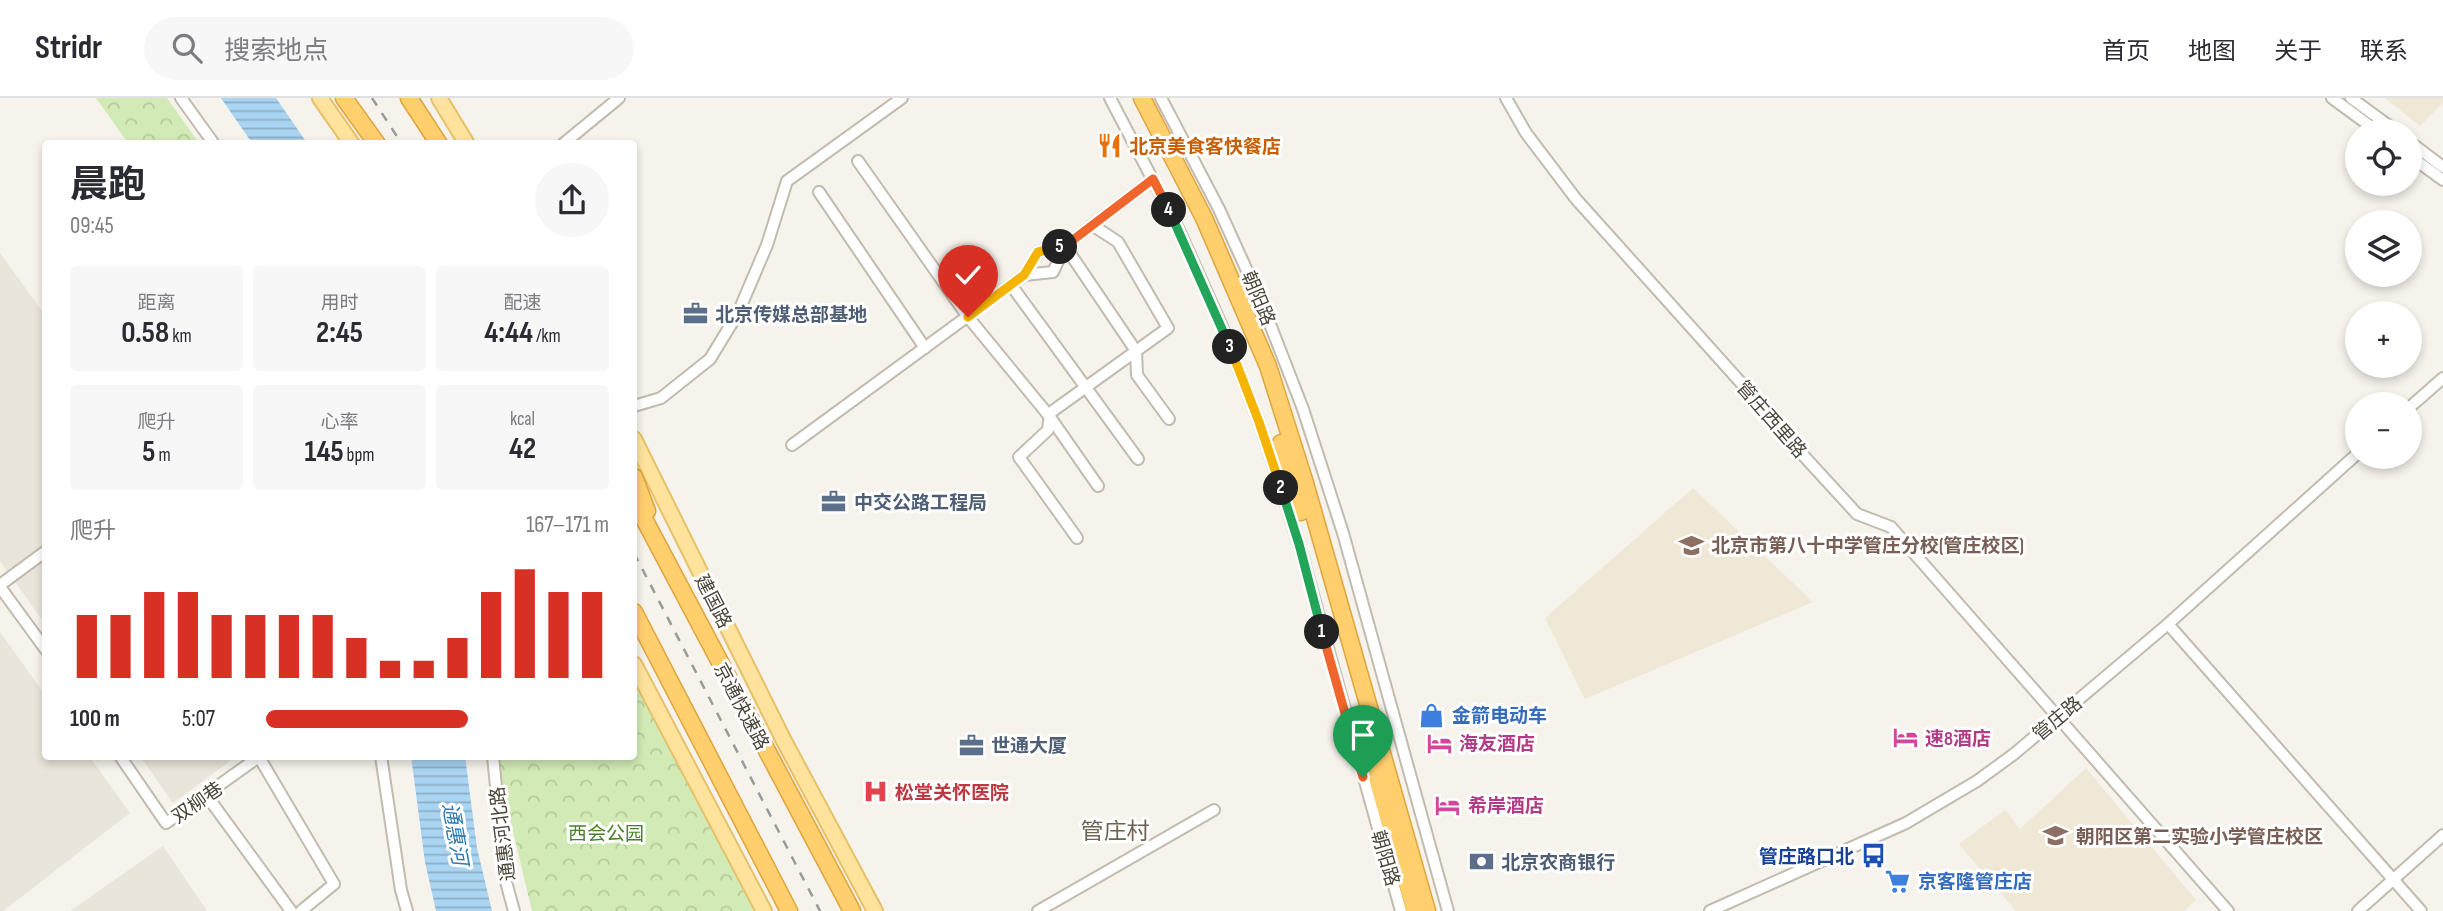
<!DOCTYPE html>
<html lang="zh">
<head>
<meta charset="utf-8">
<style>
	body { margin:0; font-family:"Sofia Sans Condensed","Noto Sans SC",sans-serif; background:#f7f7f7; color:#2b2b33; height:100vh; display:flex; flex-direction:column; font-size:26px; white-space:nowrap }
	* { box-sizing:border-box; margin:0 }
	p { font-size:23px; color:#7c7c81 }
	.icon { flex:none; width:38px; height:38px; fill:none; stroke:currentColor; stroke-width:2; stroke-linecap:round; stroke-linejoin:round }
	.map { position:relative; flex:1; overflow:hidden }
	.details { position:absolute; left:42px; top:42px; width:595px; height:620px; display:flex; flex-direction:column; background:#fff; border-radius:7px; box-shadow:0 4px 10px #0003 }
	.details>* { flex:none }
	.buttons { position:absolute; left:2345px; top:21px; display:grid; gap:14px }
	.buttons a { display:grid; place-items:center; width:77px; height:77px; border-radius:50%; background:#fff; box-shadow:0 4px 10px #0003; font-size:35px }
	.pin { position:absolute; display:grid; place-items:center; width:60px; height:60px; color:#fff; margin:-72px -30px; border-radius:50% 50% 50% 0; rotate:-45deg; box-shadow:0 0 7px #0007 }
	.pin .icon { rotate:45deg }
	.km { position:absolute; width:35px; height:35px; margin:-18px; border-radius:50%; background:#222; color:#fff; font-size:19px; line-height:35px; text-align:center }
	.round { display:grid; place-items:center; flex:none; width:74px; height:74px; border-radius:37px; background:#f7f7f7 }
	.head { display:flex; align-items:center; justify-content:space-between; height:119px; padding:0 28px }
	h1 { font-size:38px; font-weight:700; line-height:52px }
	.metrics { display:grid; grid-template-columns:repeat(3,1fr); gap:10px; height:119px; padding:7px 28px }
	.metrics div { display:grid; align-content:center; border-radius:7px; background:#f7f7f7; text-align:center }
	.metrics b { font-size:30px; font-weight:700 }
	.metrics small { font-size:19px; font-weight:400 }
	.metrics p { font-size:19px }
	.chart { height:196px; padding:14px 28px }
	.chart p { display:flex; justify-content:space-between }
	.chart svg { width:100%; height:126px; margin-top:7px; stroke:#d93025; stroke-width:6 }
	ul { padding:0 28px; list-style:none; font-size:23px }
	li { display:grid; grid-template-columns:112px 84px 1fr; align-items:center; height:52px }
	li i { height:18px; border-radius:9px; background:#d93025 }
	header { display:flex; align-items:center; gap:42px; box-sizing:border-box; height:98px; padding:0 35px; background:#fff; border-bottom:2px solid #e1e1e2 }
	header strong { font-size:33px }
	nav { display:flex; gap:38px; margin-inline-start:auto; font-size:24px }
	.search { width:490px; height:63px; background:#f7f7f7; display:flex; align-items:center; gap:18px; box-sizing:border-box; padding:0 24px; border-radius:38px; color:#7c7c81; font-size:26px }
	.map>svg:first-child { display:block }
</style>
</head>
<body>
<header>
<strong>Stridr</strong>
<div class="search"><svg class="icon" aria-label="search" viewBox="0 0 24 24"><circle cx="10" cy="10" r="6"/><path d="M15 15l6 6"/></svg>搜索地点</div>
<nav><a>首页</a><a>地图</a><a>关于</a><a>联系</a></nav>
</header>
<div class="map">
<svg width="2443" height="813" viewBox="0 0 2443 813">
	<defs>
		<pattern id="park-crowns" width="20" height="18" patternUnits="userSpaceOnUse" patternTransform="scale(1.75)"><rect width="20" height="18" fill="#d2eab5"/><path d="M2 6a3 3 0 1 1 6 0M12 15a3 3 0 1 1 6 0" fill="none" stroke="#b6ca9c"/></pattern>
		<pattern id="water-rules" width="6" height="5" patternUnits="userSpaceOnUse" patternTransform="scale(1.75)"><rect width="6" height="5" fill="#a9d4f2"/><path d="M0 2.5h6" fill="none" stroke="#8caec5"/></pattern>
	</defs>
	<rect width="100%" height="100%" fill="#f6f3ec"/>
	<!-- residential -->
	<g fill="#eae5da">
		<polygon points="0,155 45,217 45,526 0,463"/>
		<polygon points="0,534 45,597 46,658 89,658 130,715 3,813 0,813"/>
		<polygon points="140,658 237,658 173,705"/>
		<polygon points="163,748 207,813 70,813"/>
	</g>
	<!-- education -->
	<g fill="#efe8d6">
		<polygon points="2385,0 2443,0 2443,5 2420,28"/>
		<polygon points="1693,390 1813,504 1585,601 1545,520"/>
		<polygon points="2086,670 2196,802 2184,813 2016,813 1959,746 2005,712 2020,731"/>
	</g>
	<!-- park -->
	<g fill="url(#park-crowns)">
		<polygon points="96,0 167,0 199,45 128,45"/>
		<polygon points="634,571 769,813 532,813 495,658 634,658"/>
	</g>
	<!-- water -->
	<g fill="url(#water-rules)">
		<polygon points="221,0 276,0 307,45 252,45"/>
		<polygon points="411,658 465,658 477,750 492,813 436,813 425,764"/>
	</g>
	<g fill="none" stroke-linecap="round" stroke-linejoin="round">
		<defs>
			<g id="minor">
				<polyline points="181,0 214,46"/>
				<polyline points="1110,0 1179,132 1221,226 1259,324 1299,446 1401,813"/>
				<polyline points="1161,0 1219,111 1263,208 1303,311 1343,435 1448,813"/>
				<polyline points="1506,0 1526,35 1576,101 1777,325 1780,332 1857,416 1891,429 2228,813"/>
				<polyline points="2332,0 2377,33"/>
				<polyline points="2351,0 2396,33"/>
				<polyline points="2410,44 2443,69"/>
				<polyline points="563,46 619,0"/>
				<polyline points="2410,58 2443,82"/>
				<polyline points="858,63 968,219 1050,319 1098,388"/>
				<polyline points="819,94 925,250"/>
				<polyline points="1065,148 1053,174 1024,177 1038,154 1065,148 1153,81"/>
				<polyline points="1065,148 1136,253 1137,277 1169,321"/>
				<polyline points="1011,187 1138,361"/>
				<polyline points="634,308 661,300 710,261 738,215 767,147 787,83 902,0"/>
				<polyline points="2410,309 2443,280"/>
				<polyline points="792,347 1024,177"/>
				<polyline points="1077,440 1019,359 1048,332 1050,315 1168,230 1118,144 1092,127"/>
				<polyline points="0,487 46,453"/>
				<polyline points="0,489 46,552"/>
				<polyline points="2168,526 2421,813"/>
				<polyline points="120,658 166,725 260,658"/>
				<polyline points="381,658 401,792 407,813"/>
				<polyline points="493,658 505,780 514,813"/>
				<polyline points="259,659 334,786 301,813"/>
				<polyline points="207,698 291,813"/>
				<polyline points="1038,813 1214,712"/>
				<polyline points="1710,813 1906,725 1977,683 2014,656 2168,526 2357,356"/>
				<polyline points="2358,813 2443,737"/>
			</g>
			<g id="major">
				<polyline points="320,0 352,46"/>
				<polyline points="439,0 467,46"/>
				<polyline points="634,341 783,641 875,813"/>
				<polyline points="634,566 764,813"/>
			</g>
			<g id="highway">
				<polyline points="344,0 377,46"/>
				<polyline points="409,0 439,46"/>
				<polyline points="1142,0 1204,120 1268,268 1305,385 1427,813"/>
				<polyline points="1281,345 1301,414"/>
				<polyline points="634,379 647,413"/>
				<polyline points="634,402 852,813"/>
				<polyline points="634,514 789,813"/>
				<polyline points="1365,638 1415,813"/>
			</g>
		</defs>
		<!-- minor casing -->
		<use href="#minor" stroke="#c2bbae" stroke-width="14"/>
		<!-- major casing -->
		<use href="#major" stroke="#e6c16a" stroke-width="18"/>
		<!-- highway casing -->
		<use href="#highway" stroke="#e0a43c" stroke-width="19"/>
		<!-- minor -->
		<use href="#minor" stroke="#fff" stroke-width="10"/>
		<!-- major -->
		<use href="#major" stroke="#ffe39c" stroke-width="14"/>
		<!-- highway -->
		<use href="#highway" stroke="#ffcf6e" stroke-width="16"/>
		<!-- rail -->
		<g stroke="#9a9a9a" stroke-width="2.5" stroke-dasharray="9 9" stroke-linecap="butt">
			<polyline points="372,0 402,46"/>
			<polyline points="634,455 820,813"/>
		</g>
	</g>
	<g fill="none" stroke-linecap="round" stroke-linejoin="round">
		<defs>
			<polyline id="split-1" points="1322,534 1363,679"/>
			<polyline id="split-2" points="1281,390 1299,446 1322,534"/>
			<polyline id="split-3" points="1230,249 1259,324 1281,390"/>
			<polyline id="split-4" points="1169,112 1230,249"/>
			<polyline id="split-5" points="1060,149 1065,148 1153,81 1169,112"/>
			<polyline id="split-6" points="968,219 1024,177 1038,154 1060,149"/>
		</defs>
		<!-- split-1 casing -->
		<use href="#split-1" stroke="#fff" stroke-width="14"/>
		<!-- split-2 casing -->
		<use href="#split-2" stroke="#fff" stroke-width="14"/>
		<!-- split-3 casing -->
		<use href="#split-3" stroke="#fff" stroke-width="14"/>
		<!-- split-4 casing -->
		<use href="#split-4" stroke="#fff" stroke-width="14"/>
		<!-- split-5 casing -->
		<use href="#split-5" stroke="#fff" stroke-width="14"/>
		<!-- split-6 casing -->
		<use href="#split-6" stroke="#fff" stroke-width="14"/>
		<!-- split-1 -->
		<use href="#split-1" stroke="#f0652b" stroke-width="9"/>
		<!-- split-2 -->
		<use href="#split-2" stroke="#22a559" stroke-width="9"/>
		<!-- split-3 -->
		<use href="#split-3" stroke="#f5b400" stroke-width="9"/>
		<!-- split-4 -->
		<use href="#split-4" stroke="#22a559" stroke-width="9"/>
		<!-- split-5 -->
		<use href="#split-5" stroke="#f0652b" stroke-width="9"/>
		<!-- split-6 -->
		<use href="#split-6" stroke="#f5b400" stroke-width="9"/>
	</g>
	<!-- icons -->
	<defs>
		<symbol id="restaurant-bare" viewBox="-9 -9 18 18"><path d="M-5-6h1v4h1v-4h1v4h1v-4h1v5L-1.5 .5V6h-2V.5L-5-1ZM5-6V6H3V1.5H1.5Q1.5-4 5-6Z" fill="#e8710a" stroke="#fff" stroke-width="2.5" paint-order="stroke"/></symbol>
		<symbol id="office-bare" viewBox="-9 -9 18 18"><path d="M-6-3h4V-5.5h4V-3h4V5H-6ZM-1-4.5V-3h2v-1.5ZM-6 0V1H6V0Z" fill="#5c6f8a" stroke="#fff" stroke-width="2.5" paint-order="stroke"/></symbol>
		<symbol id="school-bare" viewBox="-9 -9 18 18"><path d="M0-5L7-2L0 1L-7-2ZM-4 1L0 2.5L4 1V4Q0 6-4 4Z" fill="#8d6e63" stroke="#fff" stroke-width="2.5" paint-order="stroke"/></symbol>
		<symbol id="shop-bare" viewBox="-9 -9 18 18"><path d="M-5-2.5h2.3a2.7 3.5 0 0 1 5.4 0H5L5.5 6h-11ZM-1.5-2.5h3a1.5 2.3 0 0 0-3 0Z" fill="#3f7fe0" stroke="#fff" stroke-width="2.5" paint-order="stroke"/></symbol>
		<symbol id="hotel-bare" viewBox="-9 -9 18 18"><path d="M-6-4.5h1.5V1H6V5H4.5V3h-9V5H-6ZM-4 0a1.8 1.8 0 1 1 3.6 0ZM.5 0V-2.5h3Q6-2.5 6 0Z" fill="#d1479c" stroke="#fff" stroke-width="2.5" paint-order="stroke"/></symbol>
		<symbol id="hospital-bare" viewBox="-9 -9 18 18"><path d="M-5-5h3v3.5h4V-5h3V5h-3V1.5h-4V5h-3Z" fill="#e0444e" stroke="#fff" stroke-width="2.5" paint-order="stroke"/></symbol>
		<symbol id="bus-bare" viewBox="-9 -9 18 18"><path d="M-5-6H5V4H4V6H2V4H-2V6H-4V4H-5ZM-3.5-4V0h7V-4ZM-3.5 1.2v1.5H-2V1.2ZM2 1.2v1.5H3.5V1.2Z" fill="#1a4fb4" stroke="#fff" stroke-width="2.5" paint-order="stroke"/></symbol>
		<symbol id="bank-bare" viewBox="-9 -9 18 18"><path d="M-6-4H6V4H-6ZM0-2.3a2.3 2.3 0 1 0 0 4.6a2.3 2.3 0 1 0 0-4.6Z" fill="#5c6f8a" stroke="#fff" stroke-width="2.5" paint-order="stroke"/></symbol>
		<symbol id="supermarket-bare" viewBox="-9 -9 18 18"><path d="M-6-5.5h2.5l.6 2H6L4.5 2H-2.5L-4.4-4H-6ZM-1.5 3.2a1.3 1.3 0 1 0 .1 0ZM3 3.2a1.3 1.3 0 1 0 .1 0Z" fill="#3f7fe0" stroke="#fff" stroke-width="2.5" paint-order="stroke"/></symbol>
	</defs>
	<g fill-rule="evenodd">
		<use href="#restaurant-bare" x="1092" y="30" width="35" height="35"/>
		<use href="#office-bare" x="678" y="198" width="35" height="35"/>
		<use href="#office-bare" x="816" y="386" width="35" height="35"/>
		<use href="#school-bare" x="1674" y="430" width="35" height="35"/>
		<use href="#shop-bare" x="1414" y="600" width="35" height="35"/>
		<use href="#hotel-bare" x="1888" y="622" width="35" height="35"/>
		<use href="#hotel-bare" x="1422" y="628" width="35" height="35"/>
		<use href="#office-bare" x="954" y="630" width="35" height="35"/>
		<use href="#hospital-bare" x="858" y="676" width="35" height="35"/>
		<use href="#hotel-bare" x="1430" y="690" width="35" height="35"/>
		<use href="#school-bare" x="2038" y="720" width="35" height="35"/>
		<use href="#bus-bare" x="1856" y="740" width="35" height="35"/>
		<use href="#bank-bare" x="1464" y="746" width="35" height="35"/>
		<use href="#supermarket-bare" x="1880" y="766" width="35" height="35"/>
	</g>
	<g text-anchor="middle" stroke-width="6" stroke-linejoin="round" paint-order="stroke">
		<!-- food labels -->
		<g font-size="19" font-weight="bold" fill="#c56008" stroke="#fff" text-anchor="start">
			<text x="1129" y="55">北京美食客快餐店</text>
		</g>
		<!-- street labels -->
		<g font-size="19" fill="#4b4439" stroke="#fff">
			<text transform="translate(1259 200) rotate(67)" y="7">朝阳路</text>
			<text transform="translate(1772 321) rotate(49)" y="7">管庄西里路</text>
			<text transform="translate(714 503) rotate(63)" y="7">建国路</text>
			<text transform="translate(742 608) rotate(62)" y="7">京通快速路</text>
			<text transform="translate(2057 620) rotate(-40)" y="7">管庄路</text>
			<text transform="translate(197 704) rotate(-35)" y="7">双柳巷</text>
			<text transform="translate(502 736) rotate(-97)" y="7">通惠河北路</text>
			<text transform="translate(1386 760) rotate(74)" y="7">朝阳路</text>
		</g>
		<!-- service labels -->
		<g font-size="19" font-weight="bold" fill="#4e5e75" stroke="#fff" text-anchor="start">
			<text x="715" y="223">北京传媒总部基地</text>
			<text x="854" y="411">中交公路工程局</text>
			<text x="991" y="654">世通大厦</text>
			<text x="1501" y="771">北京农商银行</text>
		</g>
		<!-- education labels -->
		<g font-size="19" font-weight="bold" fill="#785e54" stroke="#fff" text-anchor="start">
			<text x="1711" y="454">北京市第八十中学管庄分校(管庄校区)</text>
			<text x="2076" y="745">朝阳区第二实验小学管庄校区</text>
		</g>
		<!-- shop labels -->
		<g font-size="19" font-weight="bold" fill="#366cbe" stroke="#fff" text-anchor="start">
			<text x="1452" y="624">金箭电动车</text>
			<text x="1918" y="790">京客隆管庄店</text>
		</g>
		<!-- hotel labels -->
		<g font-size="19" font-weight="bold" fill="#b23c85" stroke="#fff" text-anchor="start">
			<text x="1925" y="647">速8酒店</text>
			<text x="1459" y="652">海友酒店</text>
			<text x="1468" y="714">希岸酒店</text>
		</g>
		<!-- health labels -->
		<g font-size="19" font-weight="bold" fill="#be3a42" stroke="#fff" text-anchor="start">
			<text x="895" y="701">松堂关怀医院</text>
		</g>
		<!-- park labels -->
		<g font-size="19" fill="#4a7f2a" stroke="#fff">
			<text x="606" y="742">西会公园</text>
		</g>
		<!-- transit labels -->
		<g font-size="19" font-weight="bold" fill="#164399" stroke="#fff" text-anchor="end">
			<text x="1854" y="765">管庄路口北</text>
		</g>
		<!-- water labels -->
		<g font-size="21" font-style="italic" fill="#2e7ab2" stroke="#fff">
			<text transform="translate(455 736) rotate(80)" y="7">通惠河</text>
		</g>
		<!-- quarter labels -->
		<g font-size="23" fill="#6e6250" stroke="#fff">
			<text x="1115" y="741">管庄村</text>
		</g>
	</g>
</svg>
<div class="buttons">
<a><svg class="icon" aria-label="locate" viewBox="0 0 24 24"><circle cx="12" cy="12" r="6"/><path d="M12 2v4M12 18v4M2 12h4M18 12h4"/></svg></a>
<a><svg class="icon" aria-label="layers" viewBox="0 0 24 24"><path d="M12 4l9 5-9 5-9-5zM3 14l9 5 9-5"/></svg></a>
<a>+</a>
<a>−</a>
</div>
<div class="pin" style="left:1363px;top:679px;background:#1e9e55"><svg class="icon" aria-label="arrive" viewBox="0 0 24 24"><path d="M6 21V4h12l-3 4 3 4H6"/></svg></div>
<div class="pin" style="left:968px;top:219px;background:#d93025"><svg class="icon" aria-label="check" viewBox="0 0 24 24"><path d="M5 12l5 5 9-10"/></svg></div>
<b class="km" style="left:1322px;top:534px">1</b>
<b class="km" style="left:1281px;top:390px">2</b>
<b class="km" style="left:1230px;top:249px">3</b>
<b class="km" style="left:1169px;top:112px">4</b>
<b class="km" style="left:1060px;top:149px">5</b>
<section class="details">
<div class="head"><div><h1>晨跑</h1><p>09:45</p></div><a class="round"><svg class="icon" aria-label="share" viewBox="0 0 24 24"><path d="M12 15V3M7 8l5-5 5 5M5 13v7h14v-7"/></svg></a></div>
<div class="metrics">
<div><p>距离</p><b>0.58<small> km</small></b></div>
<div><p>用时</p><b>2:45</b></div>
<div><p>配速</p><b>4:44<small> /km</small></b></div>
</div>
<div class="metrics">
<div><p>爬升</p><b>5<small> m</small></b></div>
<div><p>心率</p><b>145<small> bpm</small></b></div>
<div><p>kcal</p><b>42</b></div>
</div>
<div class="chart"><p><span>爬升</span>167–171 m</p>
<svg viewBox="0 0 160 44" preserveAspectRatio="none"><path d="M5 44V22M15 44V22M25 44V14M35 44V14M45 44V22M55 44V22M65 44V22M75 44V22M85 44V30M95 44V38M105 44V38M115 44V30M125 44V14M135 44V6M145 44V14M155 44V14"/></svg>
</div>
<ul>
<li><b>100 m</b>5:07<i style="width:59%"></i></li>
</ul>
</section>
</div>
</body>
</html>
